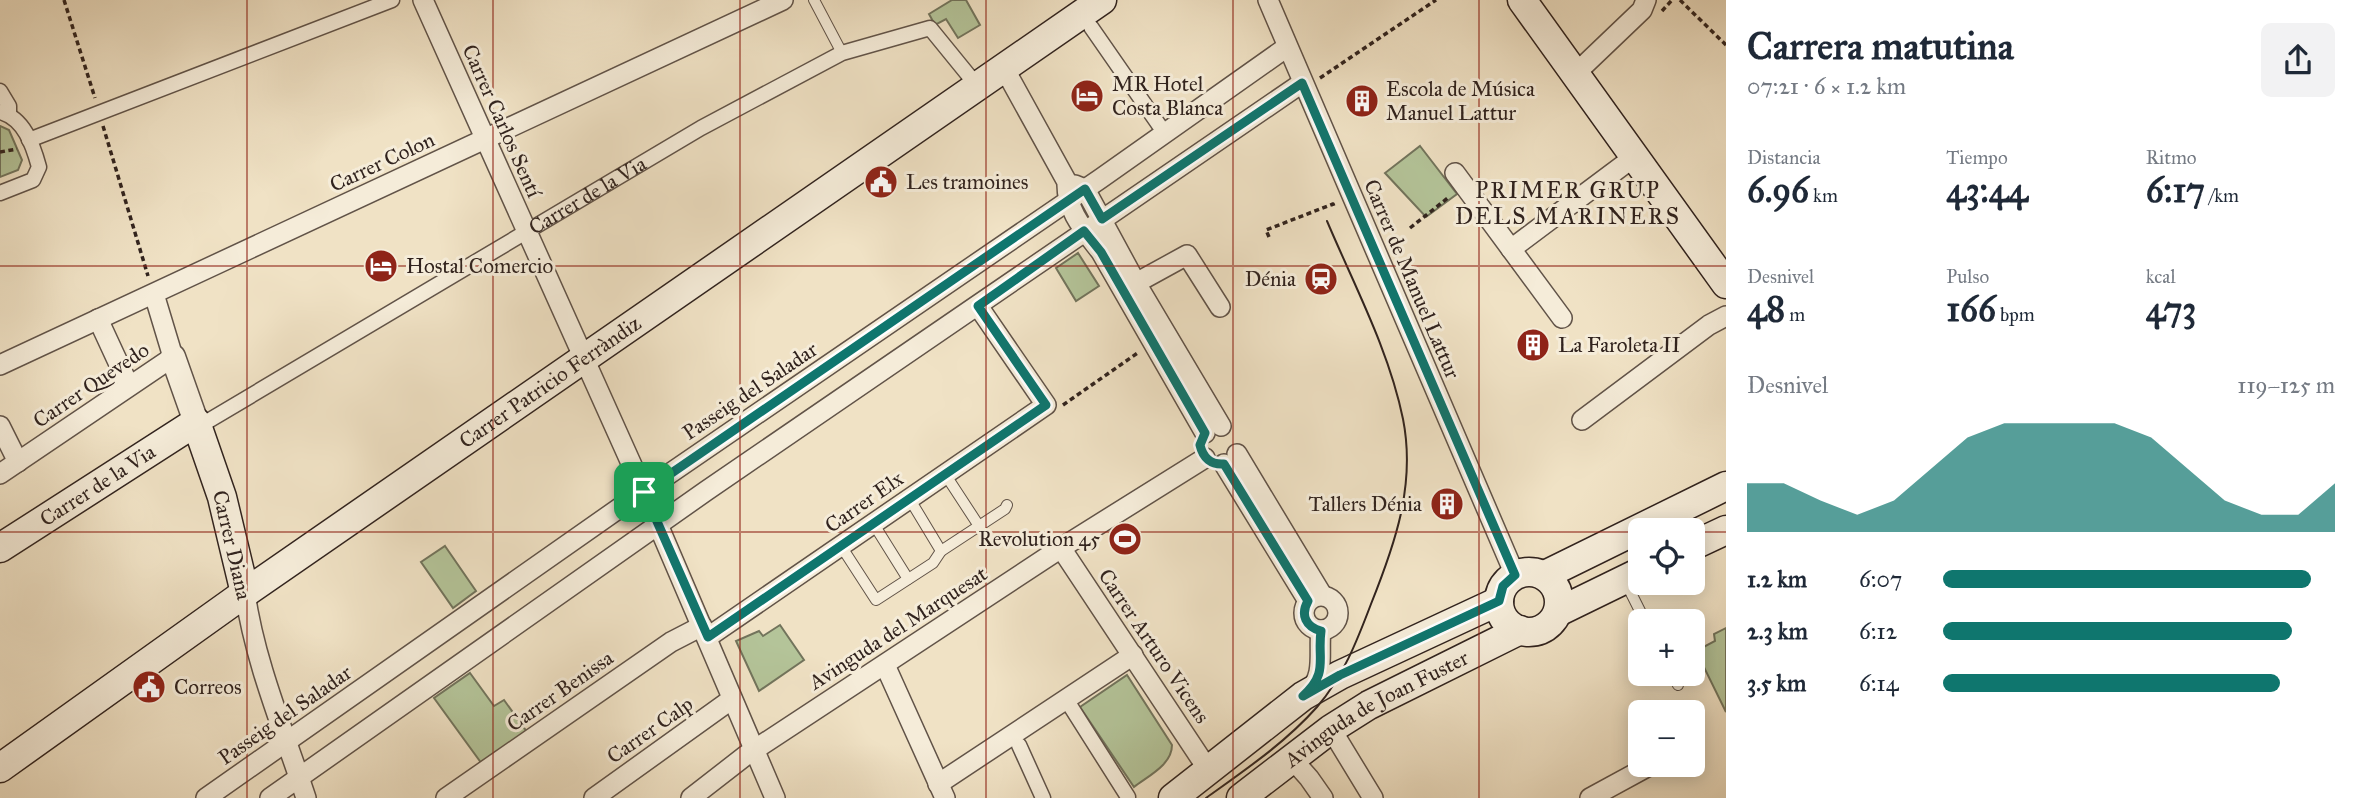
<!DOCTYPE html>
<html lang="es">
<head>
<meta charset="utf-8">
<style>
	body { margin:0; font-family:"IM FELL Great Primer",serif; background:#f2f2f3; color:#1f2937; height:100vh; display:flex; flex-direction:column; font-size:26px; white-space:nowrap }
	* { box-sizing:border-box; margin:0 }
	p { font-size:23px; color:#747a83 }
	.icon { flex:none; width:38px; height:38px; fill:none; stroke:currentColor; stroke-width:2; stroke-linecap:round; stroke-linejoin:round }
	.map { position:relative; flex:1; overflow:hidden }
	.drawer { display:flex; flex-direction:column; background:#fff; width:630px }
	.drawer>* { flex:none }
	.buttons { position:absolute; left:1628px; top:518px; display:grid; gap:14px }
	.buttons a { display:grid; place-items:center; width:77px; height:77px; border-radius:10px; background:#fff; box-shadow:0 4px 18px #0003; font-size:35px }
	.pin { position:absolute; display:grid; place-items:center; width:60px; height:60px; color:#fff; margin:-30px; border-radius:14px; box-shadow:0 4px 10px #0006 }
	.round { display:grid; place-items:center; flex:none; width:74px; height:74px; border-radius:10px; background:#f2f2f3 }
	.overview { display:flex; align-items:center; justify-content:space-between; height:119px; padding:0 21px }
	h1 { font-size:38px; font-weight:700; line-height:52px }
	.figures { display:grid; grid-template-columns:repeat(3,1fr); gap:10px; height:119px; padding:7px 21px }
	.figures div { display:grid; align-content:center }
	.figures b { font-size:35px; font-weight:700 }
	.figures small { font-size:19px; font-weight:400 }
	.figures p { font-size:19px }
	.chart { height:196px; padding:14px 21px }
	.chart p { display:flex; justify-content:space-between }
	.chart svg { width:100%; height:126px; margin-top:7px; fill:#0f766e; opacity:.7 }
	ul { padding:0 21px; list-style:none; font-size:23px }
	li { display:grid; grid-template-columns:112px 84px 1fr; align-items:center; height:52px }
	li i { height:18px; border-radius:9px; background:#0f766e }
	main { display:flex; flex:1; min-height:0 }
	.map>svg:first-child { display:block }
</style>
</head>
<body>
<main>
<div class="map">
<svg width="1726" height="798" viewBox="0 0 1726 798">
	<rect width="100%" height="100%" fill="#f0e2c5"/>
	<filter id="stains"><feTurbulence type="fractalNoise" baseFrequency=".00286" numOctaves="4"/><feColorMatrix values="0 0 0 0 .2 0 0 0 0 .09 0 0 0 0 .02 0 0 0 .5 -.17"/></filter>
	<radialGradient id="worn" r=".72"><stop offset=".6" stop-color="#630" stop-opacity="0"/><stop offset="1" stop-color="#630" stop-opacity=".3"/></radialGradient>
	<!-- green -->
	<g fill="#b4c499" stroke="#72745c" stroke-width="2">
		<polygon points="952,0 966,0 980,25 958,38 946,19 935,25 929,14"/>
		<polygon points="0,126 9,130 22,160 18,170 0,177"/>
		<polygon points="1420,146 1457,194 1426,217 1385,173"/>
		<polygon points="1078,253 1099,286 1076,301 1056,268"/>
		<polygon points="445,546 476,591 453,608 421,562"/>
		<polygon points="780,625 804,660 759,691 736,641 759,631 763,636"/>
		<polygon points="1726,628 1726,712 1696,651 1715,641 1714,634"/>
		<polygon points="470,673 494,706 504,700 527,732 482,764 434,698"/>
		<path d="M 1127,675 L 1172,745 C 1172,765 1148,776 1134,787 L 1080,707 Z"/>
	</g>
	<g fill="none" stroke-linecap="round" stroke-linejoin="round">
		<defs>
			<g id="service">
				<polyline points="814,0 842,53"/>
				<polyline points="945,474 979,526"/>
				<polyline points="909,498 941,551"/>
				<polyline points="873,523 908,579"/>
				<polyline points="841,546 876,600 933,563 941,551 1005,509 1007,505"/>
				<polyline points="1625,581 1645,621"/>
				<polyline points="1672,674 1678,685"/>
			</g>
			<g id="pedestrian">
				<polyline points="1091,27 1159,125"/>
				<polyline points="0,91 9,106 9,115"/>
				<path d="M 0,112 C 24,118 33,145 39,167 L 33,180 L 0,193"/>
				<polyline points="29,140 392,0"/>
				<path id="s1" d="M 198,427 L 701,128 L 842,53 L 930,28 L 974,82"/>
				<polyline points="1071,707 1128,797"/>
				<polyline points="1019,745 1043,798"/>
			</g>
			<g id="minor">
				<polyline points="423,0 644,492 775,798"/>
				<polyline points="1268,0 1515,575"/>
				<path d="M 1004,68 L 1067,182 C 1066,211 1084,230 1101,252 L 1205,433"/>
				<polyline points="1575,74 1642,10 1646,0"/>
				<polyline points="1455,173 1562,318"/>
				<polyline points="1075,185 1085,189 1136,283 1221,426"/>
				<polyline points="1511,249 1634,157"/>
				<polyline points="1136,283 1187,255 1220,307"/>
				<polyline points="98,319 129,386"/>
				<polyline points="0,365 783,0"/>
				<polyline points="1582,420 1709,325 1726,316"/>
				<polyline points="0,426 18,462"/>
				<polyline points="1237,454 1322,595"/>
				<polyline points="1224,464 1308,601"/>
				<polyline points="0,474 173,357 154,294"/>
				<polyline points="1061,548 1209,771"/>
				<path d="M 245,593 C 255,663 284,731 306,798"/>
				<circle cx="1321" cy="613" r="17"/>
				<polyline points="708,637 1046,405 978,306"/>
				<polyline points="885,665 945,798"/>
				<path d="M 1308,692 C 1326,675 1318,652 1321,630"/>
				<polyline points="1331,729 1373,798"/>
				<polyline points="1292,759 1309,778 1323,798"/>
				<polyline points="938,784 1133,655"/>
				<polyline points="206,798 618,509 1100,179 1287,47"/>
				<polyline points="270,798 706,491 1302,83"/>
				<polyline points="446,798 671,642 702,626"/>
				<polyline points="594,798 732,699"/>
				<polyline points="691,798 745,756 1061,548 1205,458"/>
				<polyline points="1590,798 1647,767"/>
			</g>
			<polyline id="tertiary" points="173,357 196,422"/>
			<g id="secondary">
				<polyline points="1522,0 1726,284"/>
				<polyline points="1692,546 1726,530"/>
				<path id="s2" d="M 0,548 L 196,422 L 222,497 L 245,593"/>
				<circle cx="1529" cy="602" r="30"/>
				<polyline points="1545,575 1726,486"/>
				<polyline points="1558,612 1640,572"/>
				<path id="s3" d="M 0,768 L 245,593 L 1102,0"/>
				<polyline points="1173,798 1303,696 1340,675 1499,601"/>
				<path id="s4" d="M 1241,798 L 1331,729 L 1369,705 L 1520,630"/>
			</g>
		</defs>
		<!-- service casing -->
		<use href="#service" stroke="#615348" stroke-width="12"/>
		<!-- pedestrian casing -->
		<use href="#pedestrian" stroke="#615348" stroke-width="17"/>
		<!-- minor casing -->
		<use href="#minor" stroke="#615348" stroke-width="22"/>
		<!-- tertiary casing -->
		<use href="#tertiary" stroke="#615348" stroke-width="27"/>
		<!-- secondary casing -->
		<use href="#secondary" stroke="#31231e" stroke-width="31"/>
		<!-- path -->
		<g stroke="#31231e" stroke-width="3.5" stroke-dasharray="5 3.5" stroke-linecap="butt">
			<polyline points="64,0 95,98"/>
			<polyline points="1680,0 1726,45"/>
			<polyline points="1662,11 1672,0"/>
			<polyline points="1320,78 1436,0"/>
			<polyline points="103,126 148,276"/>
			<polyline points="0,152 17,149"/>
			<polyline points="1410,228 1449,197"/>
			<polyline points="1269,237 1266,230 1333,204 1335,209"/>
			<polyline points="1063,405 1139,352"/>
		</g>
		<!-- service -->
		<use href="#service" stroke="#f5ecd9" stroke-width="10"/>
		<!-- pedestrian -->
		<use href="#pedestrian" stroke="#f5ecd9" stroke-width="14"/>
		<!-- minor -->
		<use href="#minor" stroke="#f5ecd9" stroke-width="19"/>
		<!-- tertiary -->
		<use href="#tertiary" stroke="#f5ecd9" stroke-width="24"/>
		<!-- secondary -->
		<use href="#secondary" stroke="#f5ecd9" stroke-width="28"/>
		<!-- tram -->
		<path stroke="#31231e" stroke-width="2" d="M 1206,798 C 1245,770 1285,743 1317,707 C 1343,677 1357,641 1371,604 C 1395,544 1416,485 1403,419 C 1389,350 1354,285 1327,221"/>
	</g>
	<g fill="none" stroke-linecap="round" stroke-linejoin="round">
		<defs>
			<path id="route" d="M 1302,83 L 1515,575 L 1503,586 L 1499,601 L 1340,675 L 1303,696 C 1329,673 1317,659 1321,631 C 1306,627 1300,615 1308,601 L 1224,464 C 1211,465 1203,458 1200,445 L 1205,433 L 1101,252 L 1084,231 L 978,306 L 1046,405 L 708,637 L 644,492 L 1085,189 L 1102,219 Z"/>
		</defs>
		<!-- route casing -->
		<use href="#route" stroke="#fff" stroke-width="14"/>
		<!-- route -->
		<use href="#route" stroke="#0f766e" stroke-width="9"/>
	</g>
	<!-- grid -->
	<path fill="none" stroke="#8f2418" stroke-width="2" stroke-opacity="0.55" d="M 247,0 L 247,798M 493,0 L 493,798M 740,0 L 740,798M 986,0 L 986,798M 1233,0 L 1233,798M 1479,0 L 1479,798M 0,266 L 1726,266M 0,532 L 1640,532M 1692,532 L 1726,532"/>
	<!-- icons -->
	<defs>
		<symbol id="hotel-disc" viewBox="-11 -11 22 22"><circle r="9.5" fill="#8f2418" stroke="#f5ecd9"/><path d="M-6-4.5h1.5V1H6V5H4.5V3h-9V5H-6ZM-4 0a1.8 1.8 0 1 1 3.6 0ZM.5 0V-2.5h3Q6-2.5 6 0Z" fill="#fff"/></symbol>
		<symbol id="building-disc" viewBox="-11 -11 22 22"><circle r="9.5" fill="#8f2418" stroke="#f5ecd9"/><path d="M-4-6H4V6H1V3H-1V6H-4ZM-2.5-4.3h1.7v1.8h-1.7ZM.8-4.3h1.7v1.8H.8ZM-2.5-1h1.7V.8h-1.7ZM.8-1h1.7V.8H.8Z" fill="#fff"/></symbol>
		<symbol id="civic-disc" viewBox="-11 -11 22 22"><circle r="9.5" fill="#8f2418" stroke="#f5ecd9"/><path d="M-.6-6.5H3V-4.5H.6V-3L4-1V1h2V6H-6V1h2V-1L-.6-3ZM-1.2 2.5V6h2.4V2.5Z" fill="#fff"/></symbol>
		<symbol id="station-disc" viewBox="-11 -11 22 22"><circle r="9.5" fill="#8f2418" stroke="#f5ecd9"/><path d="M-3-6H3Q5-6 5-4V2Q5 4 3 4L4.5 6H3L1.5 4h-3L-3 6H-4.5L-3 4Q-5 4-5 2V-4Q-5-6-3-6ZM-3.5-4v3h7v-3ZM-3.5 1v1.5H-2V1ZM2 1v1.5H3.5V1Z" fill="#fff"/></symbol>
		<symbol id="stadium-disc" viewBox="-11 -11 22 22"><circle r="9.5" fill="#8f2418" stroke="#f5ecd9"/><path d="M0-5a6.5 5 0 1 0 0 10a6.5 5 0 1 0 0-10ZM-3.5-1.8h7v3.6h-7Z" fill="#fff"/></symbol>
	</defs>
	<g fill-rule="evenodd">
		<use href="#hotel-disc" x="1068" y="77" width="38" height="38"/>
		<use href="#building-disc" x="1343" y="82" width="38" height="38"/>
		<use href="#civic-disc" x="862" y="163" width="38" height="38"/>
		<use href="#hotel-disc" x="362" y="247" width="38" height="38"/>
		<use href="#station-disc" x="1302" y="260" width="38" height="38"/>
		<use href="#building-disc" x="1514" y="326" width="38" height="38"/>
		<use href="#building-disc" x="1428" y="485" width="38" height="38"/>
		<use href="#stadium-disc" x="1106" y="520" width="38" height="38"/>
		<use href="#civic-disc" x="130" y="668" width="38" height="38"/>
	</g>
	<g text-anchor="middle" stroke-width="6" stroke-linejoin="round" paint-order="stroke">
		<!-- poi labels -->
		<g font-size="21" fill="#31231e" stroke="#f5ecd9" text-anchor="start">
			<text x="1112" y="91">MR Hotel<tspan x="1112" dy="24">Costa Blanca</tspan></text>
			<text x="1386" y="96">Escola de Música<tspan x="1386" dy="24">Manuel Lattur</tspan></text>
			<text x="906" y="189">Les tramoines</text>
			<text x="406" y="273">Hostal Comercio</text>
			<text x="1296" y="286" text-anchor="end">Dénia</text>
			<text x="1558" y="352">La Faroleta II</text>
			<text x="1422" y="511" text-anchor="end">Tallers Dénia</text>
			<text x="1100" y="546" text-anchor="end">Revolution 45</text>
			<text x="174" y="694">Correos</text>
		</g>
		<!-- street labels -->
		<g font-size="21" fill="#31231e" stroke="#f5ecd9">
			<text transform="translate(502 121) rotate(66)" y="7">Carrer Carlos Sentí</text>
			<text transform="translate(382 162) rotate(-25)" y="7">Carrer Colon</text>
			<text dy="7" stroke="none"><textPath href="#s1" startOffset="453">Carrer de la Via</textPath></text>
			<text transform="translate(1412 279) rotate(67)" y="7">Carrer de Manuel Lattur</text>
			<text dy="7" stroke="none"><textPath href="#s3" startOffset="672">Carrer Patricio Ferràndiz</textPath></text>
			<text transform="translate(91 385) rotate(-34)" y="7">Carrer Quevedo</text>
			<text transform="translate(750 391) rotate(-34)" y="7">Passeig del Saladar</text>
			<text dy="7" stroke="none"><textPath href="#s2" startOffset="116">Carrer de la Via</textPath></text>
			<text transform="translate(864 502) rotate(-35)" y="7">Carrer Elx</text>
			<text transform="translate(232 545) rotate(77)" y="7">Carrer Diana</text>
			<text transform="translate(898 628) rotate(-33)" y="7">Avinguda del Marquesat</text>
			<text transform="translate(1154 646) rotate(56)" y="7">Carrer Arturo Vicens</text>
			<text transform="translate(560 691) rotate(-35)" y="7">Carrer Benissa</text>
			<text dy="7" stroke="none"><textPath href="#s4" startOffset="163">Avinguda de Joan Fuster</textPath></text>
			<text transform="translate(285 715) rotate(-35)" y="7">Passeig del Saladar</text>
			<text transform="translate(650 730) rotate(-35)" y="7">Carrer Calp</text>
		</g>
		<!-- neighbourhood labels -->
		<g font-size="23" letter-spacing="2" fill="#31231e" stroke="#f5ecd9">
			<text x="1568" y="198">PRIMER GRUP<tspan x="1568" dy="26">DELS MARINERS</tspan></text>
		</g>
	</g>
	<rect width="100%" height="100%" filter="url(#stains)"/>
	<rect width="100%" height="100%" fill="url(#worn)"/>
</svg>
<div class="buttons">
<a><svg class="icon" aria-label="locate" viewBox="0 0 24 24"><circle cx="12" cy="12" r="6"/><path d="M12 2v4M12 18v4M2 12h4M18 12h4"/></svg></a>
<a>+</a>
<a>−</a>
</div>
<div class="pin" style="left:644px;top:492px;background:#1e9e55"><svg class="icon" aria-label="arrive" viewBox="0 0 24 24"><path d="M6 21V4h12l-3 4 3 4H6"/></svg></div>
</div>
<section class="drawer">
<div class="overview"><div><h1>Carrera matutina</h1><p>07:21 · 6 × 1.2 km</p></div><a class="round"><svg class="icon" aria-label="share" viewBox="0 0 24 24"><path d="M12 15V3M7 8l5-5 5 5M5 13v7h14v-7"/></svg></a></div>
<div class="figures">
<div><p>Distancia</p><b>6.96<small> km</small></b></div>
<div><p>Tiempo</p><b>43:44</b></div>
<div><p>Ritmo</p><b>6:17<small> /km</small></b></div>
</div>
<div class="figures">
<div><p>Desnivel</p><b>48<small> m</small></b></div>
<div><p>Pulso</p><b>166<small> bpm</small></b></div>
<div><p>kcal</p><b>473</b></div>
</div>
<div class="chart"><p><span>Desnivel</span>119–125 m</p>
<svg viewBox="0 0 160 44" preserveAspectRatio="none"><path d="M0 44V27L10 27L20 33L30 38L40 33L50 22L60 11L70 6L80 6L90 6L100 6L110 11L120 22L130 33L140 38L150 38L160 27V44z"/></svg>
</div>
<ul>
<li><b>1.2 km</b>6:07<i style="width:94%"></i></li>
<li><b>2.3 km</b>6:12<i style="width:89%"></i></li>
<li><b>3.5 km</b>6:14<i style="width:86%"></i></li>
</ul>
</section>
</main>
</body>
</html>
